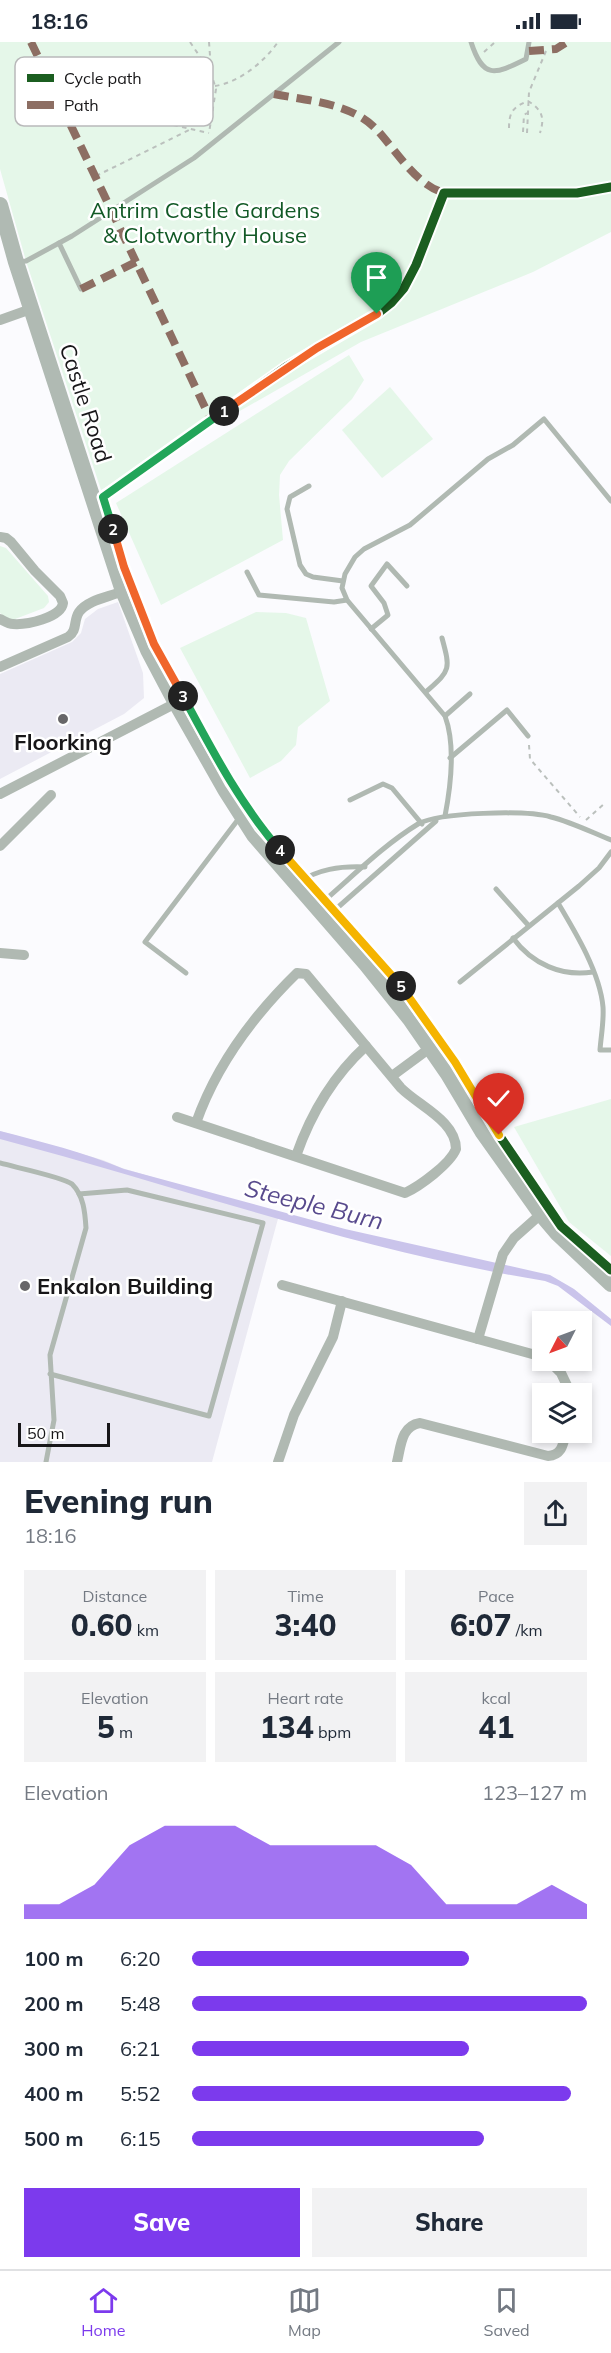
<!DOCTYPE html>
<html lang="en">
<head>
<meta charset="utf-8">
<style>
	body { margin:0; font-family:Mulish,sans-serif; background:#f2f2f3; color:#1f2937; height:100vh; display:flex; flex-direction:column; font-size:22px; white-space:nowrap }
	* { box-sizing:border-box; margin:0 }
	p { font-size:20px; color:#747a83 }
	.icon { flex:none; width:33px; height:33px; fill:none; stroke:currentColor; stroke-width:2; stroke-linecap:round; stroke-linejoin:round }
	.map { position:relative; height:1420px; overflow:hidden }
	.details { display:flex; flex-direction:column; background:#fff; flex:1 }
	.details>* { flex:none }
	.needle { width:39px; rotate:228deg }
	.controls { position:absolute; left:532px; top:1269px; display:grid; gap:12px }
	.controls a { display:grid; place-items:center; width:60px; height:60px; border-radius:0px; background:#fff; box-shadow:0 3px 9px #0003; font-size:30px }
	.scale { position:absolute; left:18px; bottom:15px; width:92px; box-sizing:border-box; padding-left:6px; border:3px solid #171618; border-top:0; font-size:16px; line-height:21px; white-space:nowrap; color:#171618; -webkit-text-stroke:4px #fff; paint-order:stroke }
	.pin { position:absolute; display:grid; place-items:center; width:51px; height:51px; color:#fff; margin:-62px -26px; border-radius:50% 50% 50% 0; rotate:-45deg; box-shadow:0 0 6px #0007 }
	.pin .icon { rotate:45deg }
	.km { position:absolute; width:30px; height:30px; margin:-15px; border-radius:50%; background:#222; color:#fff; font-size:16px; line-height:30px; text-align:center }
	.round { display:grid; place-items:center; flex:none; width:63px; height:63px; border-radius:0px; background:#f2f2f3 }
	.summary { display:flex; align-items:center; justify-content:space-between; height:102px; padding:0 24px }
	h1 { font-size:33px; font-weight:800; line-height:45px }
	.figures { display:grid; grid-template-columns:repeat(3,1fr); gap:9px; height:102px; padding:6px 24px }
	.figures div { display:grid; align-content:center; border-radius:0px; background:#f2f2f3; text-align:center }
	.figures b { font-size:30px; font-weight:800 }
	.figures small { font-size:16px; font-weight:400 }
	.figures p { font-size:16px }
	.chart { height:168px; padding:12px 24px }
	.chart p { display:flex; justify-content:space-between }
	.chart svg { width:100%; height:108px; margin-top:6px; fill:#7c3aed; opacity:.7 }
	.action { display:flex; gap:12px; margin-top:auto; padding:12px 24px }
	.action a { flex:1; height:69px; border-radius:0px; background:#7c3aed; color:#fff; font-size:24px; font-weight:800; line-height:69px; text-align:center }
	.action a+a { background:#f2f2f3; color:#1f2937 }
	ul { padding:0 24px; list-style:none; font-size:20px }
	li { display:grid; grid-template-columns:96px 72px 1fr; align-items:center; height:45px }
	li i { height:15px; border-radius:8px; background:#7c3aed }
	.status { display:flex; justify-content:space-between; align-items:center; height:42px; padding:0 30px; background:#fff; direction:ltr }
	.status svg { height:16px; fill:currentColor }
	.dock { display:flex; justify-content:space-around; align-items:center; height:84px; border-top:2px solid #e0e1e3; background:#fff; font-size:16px; color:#747a83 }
	.dock a { display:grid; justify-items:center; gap:3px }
	.dock .selected { color:#7c3aed }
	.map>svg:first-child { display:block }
</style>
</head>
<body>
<div class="status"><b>18:16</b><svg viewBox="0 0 49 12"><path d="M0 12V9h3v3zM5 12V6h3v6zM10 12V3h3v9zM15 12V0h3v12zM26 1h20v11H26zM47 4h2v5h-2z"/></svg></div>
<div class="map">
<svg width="611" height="1420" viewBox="0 0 611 1420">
	<rect width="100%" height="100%" fill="#fbfbfe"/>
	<!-- built -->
	<g fill="#ebeaf3">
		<polygon points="118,560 143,631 144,656 124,672 0,737 0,632 72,600 81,591 85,577 98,567"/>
		<polygon points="0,1089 103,1118 122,1126 279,1173 212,1420 0,1420"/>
	</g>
	<!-- green -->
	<g fill="#e5f7e9">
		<polygon points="0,0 611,0 611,190 533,230 361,300 101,448 26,219 0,127"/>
		<polygon points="349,313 364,338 352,357 289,419 280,433 279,453 283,498 161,563 116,461"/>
		<polygon points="390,345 433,397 382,436 342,388"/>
		<polygon points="0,504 6,506 48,554 49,560 44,566 10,579 0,571"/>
		<polygon points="256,570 286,571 306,576 330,659 298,685 296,703 281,719 250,736 180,606"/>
		<polygon points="611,1057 611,1214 569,1180 514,1085"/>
	</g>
	<!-- water -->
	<path fill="#cac4eb" d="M 0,1089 C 42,1100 84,1110 124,1127 L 345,1187 L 550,1233 L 574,1247 L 611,1277 L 611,1284 L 558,1244 L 545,1239 C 359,1209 181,1145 0,1097 Z"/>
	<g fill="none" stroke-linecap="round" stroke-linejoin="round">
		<!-- path -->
		<g stroke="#bbc0bd" stroke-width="2" stroke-dasharray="4.5 4.5" stroke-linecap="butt">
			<polyline points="190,0 211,31 216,47 209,91"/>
			<polyline points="209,0 211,27"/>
			<polyline points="484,10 495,0"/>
			<path d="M 215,44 C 240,40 264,20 278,0"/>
			<polyline points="59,58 209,91"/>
			<path d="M 509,86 C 509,70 513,65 528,59 C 542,68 545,75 540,91"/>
			<polyline points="523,90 524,73 527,71"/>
			<polyline points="527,91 529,50 546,9"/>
			<polyline points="96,134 191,87"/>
			<polyline points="529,703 530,717 580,775"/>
			<polyline points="586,778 604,762"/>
		</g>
		<!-- service -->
		<g stroke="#b0b9b2" stroke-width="5">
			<path d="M 471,0 C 483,37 494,33 526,17 L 529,0"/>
			<polyline points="59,201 81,247"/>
			<polyline points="17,220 26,219 72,194 194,116 339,0"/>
			<polyline points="309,444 290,455 287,467 300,523 306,532 313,535 343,539"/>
			<polyline points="247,530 259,553 334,560 347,558"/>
			<polyline points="371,587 388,573 384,561 371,544 387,522 407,544"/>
			<path d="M 426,650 C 450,628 451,629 442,596"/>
			<polyline points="445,674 470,652"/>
			<polyline points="450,716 507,668 528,694"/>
			<polyline points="350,758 383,742 392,746 422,782"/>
			<path d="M 445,774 C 451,743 456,704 445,674 L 347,558 L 342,546 L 345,532 L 355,515 L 364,507 L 410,483 L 488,417 L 513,403 L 544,377 L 611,459"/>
			<path d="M 297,841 C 318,827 340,824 365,825"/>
			<polyline points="496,847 529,884"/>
			<path d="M 558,861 C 576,891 600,931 603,965 C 604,979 601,994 600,1008 L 611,1008"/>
			<path d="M 318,864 C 350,837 382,804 418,782 C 440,770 526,768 551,775 C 571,780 591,790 611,798"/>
			<polyline points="328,874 436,779"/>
			<path d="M 513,896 C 532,922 562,935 593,930"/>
			<polyline points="186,931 145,900 240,775"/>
			<polyline points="460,940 579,844 599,826 611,810"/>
			<path d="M 0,1121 C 14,1125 63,1135 72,1142 C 84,1154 85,1171 86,1186 L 50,1313 L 54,1378 L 46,1420"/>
			<polyline points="50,1332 209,1374 263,1181 127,1148 79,1152"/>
		</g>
		<!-- minor -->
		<g stroke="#b0b9b2" stroke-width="10">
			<polyline points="0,278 31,267"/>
			<path d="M 0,495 L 6,496 L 11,500 L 35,529 L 60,554 L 63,561 C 61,576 26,583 13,582 C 8,582 4,579 0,577"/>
			<path d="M 0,625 L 68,595 C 78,588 73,579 79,570 C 89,557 110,555 123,549"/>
			<polyline points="0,752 176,661"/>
			<polyline points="0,804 51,753"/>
			<polyline points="0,911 24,913"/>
			<polyline points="392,1034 430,1006"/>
			<path d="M 177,1075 L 405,1151 C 420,1144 450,1122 456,1107 C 456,1079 419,1064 401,1046 L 306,932 L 297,931 C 254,973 216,1024 196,1081"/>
			<path d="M 296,1114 C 311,1071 332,1035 366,1004"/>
			<polyline points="282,1243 543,1315"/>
			<polyline points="478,1297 503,1212 514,1196 541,1172"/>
			<polyline points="548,1318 561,1331 571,1352"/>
			<polyline points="278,1420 294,1373 333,1295 342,1259"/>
			<path d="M 397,1420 C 401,1404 401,1384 420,1381 L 548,1414 C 562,1413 563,1403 566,1390"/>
		</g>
		<!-- primary -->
		<polyline stroke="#b0bab3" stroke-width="16" points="0,163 16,220 123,549 148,608 176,661 226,749 254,793 366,922 410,977 448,1032 482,1089 541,1172 558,1192 611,1242"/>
		<!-- quiet -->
		<g stroke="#8d6e63" stroke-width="8" stroke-dasharray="15 8" stroke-linecap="butt">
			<polyline points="31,0 136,220"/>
			<polyline points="529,9 556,7 567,0"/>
			<path d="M 274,52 C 309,59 352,61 377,88 C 395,107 421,151 450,151"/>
			<polyline points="81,247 136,220 211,378"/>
		</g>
		<defs>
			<polyline id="cycleway" points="611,145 577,151 444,151 416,223 404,246 391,261 377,272 286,325 103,455 124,525 154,602 231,741 260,785 402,945 455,1020 499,1093 561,1184 611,1228"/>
		</defs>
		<!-- cycleway casing -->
		<use href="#cycleway" stroke="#fff" stroke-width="13"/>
		<!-- cycleway -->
		<use href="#cycleway" stroke="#1b5e20" stroke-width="9"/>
	</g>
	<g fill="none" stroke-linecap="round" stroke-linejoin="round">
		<defs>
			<polyline id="split-1" points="224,369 317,306 377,272"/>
			<polyline id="split-2" points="113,487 103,455 224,369"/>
			<polyline id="split-3" points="113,487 124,525 154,602 183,654"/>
			<path id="split-4" d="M 183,654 C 212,708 240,762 280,808"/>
			<polyline id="split-5" points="280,808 401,944"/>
			<polyline id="split-6" points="401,944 455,1020 499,1093"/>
		</defs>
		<!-- split-1 casing -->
		<use href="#split-1" stroke="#fff" stroke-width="12"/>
		<!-- split-2 casing -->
		<use href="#split-2" stroke="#fff" stroke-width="12"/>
		<!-- split-3 casing -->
		<use href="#split-3" stroke="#fff" stroke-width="12"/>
		<!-- split-4 casing -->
		<use href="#split-4" stroke="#fff" stroke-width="12"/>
		<!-- split-5 casing -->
		<use href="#split-5" stroke="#fff" stroke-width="12"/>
		<!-- split-6 casing -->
		<use href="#split-6" stroke="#fff" stroke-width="12"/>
		<!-- split-1 -->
		<use href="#split-1" stroke="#f0652b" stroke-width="8"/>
		<!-- split-2 -->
		<use href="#split-2" stroke="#22a559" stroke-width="8"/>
		<!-- split-3 -->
		<use href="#split-3" stroke="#f0652b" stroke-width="8"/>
		<!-- split-4 -->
		<use href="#split-4" stroke="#22a559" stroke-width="8"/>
		<!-- split-5 -->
		<use href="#split-5" stroke="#f5b400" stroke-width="8"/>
		<!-- split-6 -->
		<use href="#split-6" stroke="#f5b400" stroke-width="8"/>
	</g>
	<!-- markers -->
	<g fill="#676668" stroke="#fff" stroke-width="2">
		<circle cx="63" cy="677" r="6"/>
		<circle cx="25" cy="1244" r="6"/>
	</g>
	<g text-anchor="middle" stroke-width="5" stroke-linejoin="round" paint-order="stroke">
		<!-- park labels -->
		<g font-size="22" fill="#125926" stroke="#fff">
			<text x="205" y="176">Antrim Castle Gardens<tspan x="205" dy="25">&amp; Clotworthy House</tspan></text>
		</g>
		<!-- street labels -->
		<g font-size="22" fill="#171618" stroke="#fff">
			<text transform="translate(86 361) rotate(72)" y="8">Castle Road</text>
		</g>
		<!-- poi labels -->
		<g font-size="22" font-weight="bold" fill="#171618" stroke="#fff">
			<text x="63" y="708">Floorking</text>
			<text x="37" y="1252" text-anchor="start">Enkalon Building</text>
		</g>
		<!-- water labels -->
		<g font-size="24" font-style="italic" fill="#584a8d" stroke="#fff">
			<text transform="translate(314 1163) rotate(14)" y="8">Steeple Burn</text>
		</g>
	</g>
	<!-- legend -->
	<rect x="15" y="15" width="198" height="69" rx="9" fill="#fff" stroke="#b9b9ba" stroke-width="1.5"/>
	<rect x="27" y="32" width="27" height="8" fill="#1b5e20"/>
	<rect x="27" y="59" width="27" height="8" fill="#8d6e63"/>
	<g font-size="16" fill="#171618">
		<text x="64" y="42">Cycle path</text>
		<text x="64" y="69">Path</text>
	</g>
</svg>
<div class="controls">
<a><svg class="needle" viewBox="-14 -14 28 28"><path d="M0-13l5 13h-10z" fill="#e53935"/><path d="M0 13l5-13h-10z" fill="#747a83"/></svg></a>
<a><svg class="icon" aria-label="layers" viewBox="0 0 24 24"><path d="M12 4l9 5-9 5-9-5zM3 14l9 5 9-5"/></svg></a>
</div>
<div class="scale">50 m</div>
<div class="pin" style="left:377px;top:272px;background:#1e9e55"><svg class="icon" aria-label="arrive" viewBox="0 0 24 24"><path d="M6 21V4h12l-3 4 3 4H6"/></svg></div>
<div class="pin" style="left:499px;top:1093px;background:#d93025"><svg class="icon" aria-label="check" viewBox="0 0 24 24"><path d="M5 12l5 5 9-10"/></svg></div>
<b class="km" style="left:224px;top:369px">1</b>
<b class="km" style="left:113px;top:487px">2</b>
<b class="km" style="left:183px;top:654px">3</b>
<b class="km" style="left:280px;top:808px">4</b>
<b class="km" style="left:401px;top:944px">5</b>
</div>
<section class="details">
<div class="summary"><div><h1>Evening run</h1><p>18:16</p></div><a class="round"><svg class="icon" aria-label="share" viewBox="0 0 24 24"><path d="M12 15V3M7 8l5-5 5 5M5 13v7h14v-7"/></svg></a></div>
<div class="figures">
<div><p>Distance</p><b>0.60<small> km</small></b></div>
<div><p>Time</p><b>3:40</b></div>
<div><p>Pace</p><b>6:07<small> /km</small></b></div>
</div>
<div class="figures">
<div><p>Elevation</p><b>5<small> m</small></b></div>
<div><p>Heart rate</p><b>134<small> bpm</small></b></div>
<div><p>kcal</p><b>41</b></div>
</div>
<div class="chart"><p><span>Elevation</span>123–127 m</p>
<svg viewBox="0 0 160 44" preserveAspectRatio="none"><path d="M0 44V38L10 38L20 30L30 14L40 6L50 6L60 6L70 14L80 14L90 14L100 14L110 22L120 38L130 38L140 38L150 30L160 38V44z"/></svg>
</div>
<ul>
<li><b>100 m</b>6:20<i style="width:70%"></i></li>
<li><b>200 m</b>5:48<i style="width:100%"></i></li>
<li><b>300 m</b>6:21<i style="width:70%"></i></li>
<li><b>400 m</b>5:52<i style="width:96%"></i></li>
<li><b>500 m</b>6:15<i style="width:74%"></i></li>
</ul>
<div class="action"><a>Save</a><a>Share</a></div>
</section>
<nav class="dock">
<a class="selected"><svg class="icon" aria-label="home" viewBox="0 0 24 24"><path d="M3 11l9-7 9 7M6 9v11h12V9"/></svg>Home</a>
<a><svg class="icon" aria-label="map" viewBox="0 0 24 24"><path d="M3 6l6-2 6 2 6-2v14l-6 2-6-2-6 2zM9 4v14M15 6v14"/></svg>Map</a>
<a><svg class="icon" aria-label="saved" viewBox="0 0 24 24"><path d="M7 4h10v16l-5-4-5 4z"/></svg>Saved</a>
</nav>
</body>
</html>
